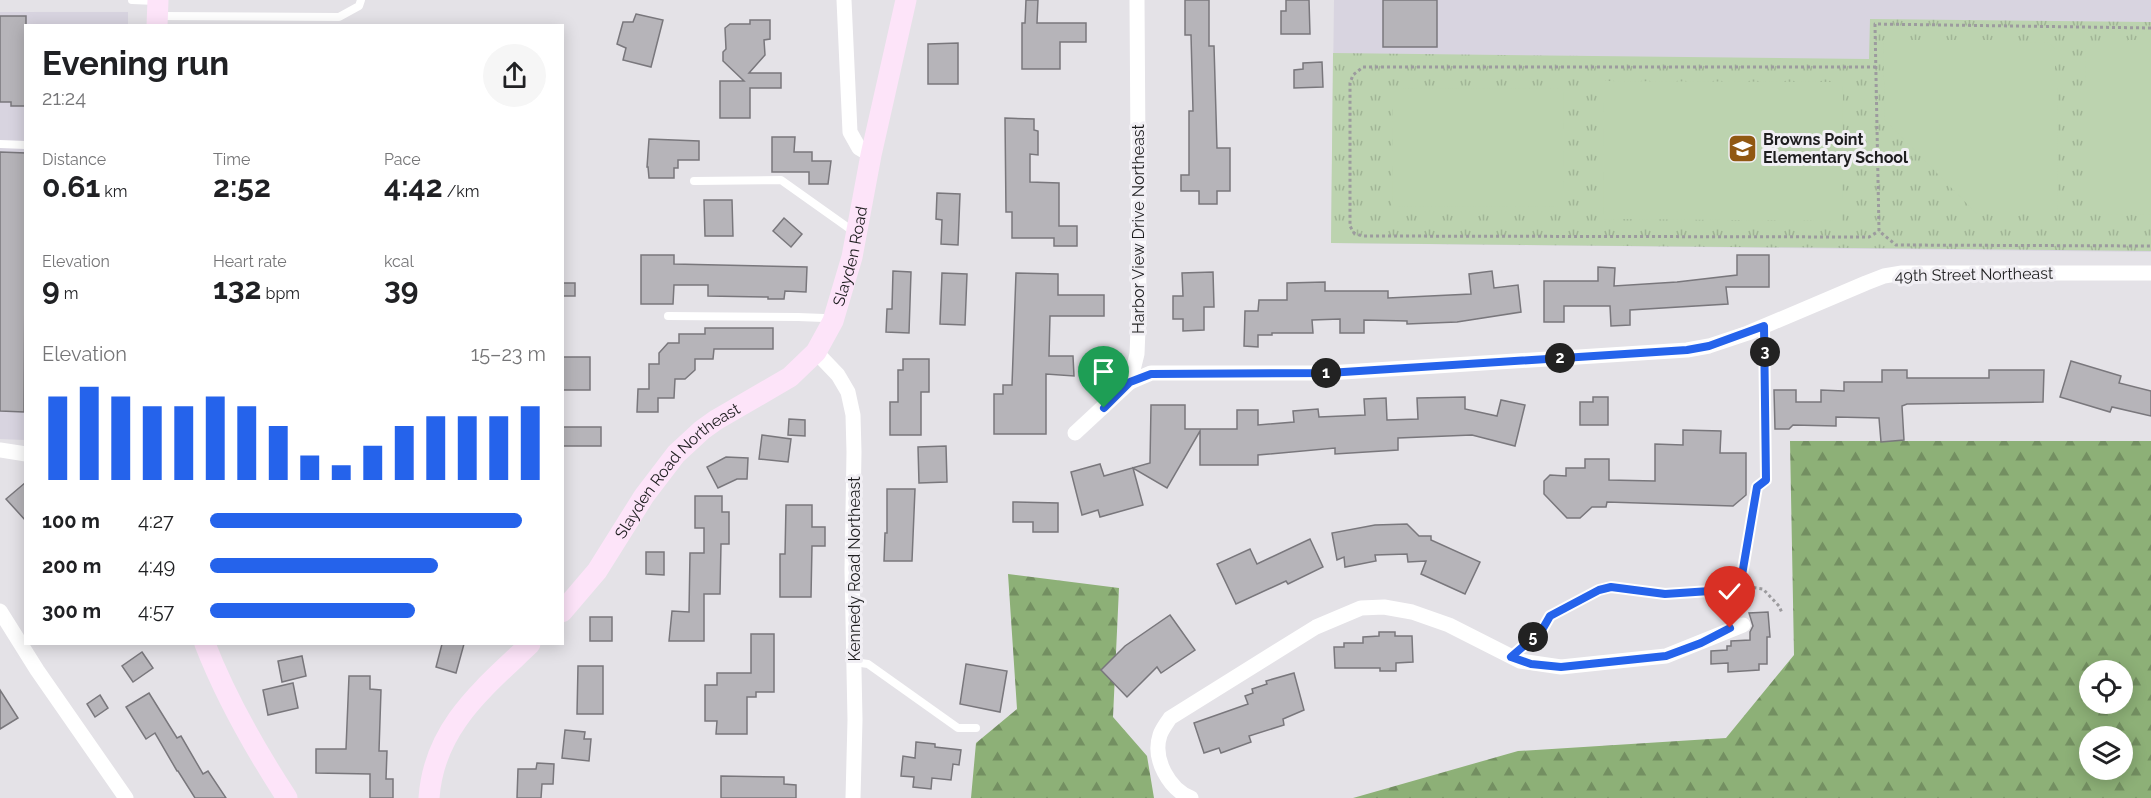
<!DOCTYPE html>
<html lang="en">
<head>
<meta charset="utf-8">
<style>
	body { margin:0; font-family:Raleway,sans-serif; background:#f6f6f6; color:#202124; height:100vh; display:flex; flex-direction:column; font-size:22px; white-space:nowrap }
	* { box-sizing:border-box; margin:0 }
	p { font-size:20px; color:#757577 }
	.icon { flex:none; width:33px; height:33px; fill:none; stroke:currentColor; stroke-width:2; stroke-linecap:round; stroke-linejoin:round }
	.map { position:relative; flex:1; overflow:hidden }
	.panel { position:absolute; left:24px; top:24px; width:540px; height:621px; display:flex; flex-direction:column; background:#fff; border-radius:0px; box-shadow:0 3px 15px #0003 }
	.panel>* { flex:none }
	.controls { position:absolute; left:2079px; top:660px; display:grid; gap:12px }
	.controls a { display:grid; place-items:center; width:54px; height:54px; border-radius:50%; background:#fff; box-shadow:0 3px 15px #0003; font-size:30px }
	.pin { position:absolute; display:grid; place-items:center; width:51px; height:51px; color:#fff; margin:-62px -26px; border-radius:50% 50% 50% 0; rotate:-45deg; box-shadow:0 0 6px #0007 }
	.pin .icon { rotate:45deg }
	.km { position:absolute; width:30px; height:30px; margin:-15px; border-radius:50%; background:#222; color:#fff; font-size:16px; line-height:30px; text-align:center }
	.round { display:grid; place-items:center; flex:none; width:63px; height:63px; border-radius:32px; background:#f6f6f6 }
	.head { display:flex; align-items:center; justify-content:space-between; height:102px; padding:0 18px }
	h1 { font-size:33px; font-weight:700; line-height:45px }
	.metrics { display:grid; grid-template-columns:repeat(3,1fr); gap:9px; height:102px; padding:6px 18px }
	.metrics div { display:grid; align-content:center }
	.metrics b { font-size:30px; font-weight:700 }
	.metrics small { font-size:16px; font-weight:400 }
	.metrics p { font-size:16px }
	.chart { height:168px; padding:12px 18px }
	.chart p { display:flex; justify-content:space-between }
	.chart svg { width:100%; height:108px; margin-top:6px; stroke:#2563eb; stroke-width:6 }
	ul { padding:0 18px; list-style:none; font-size:20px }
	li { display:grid; grid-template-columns:96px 72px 1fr; align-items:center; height:45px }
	li i { height:15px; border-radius:8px; background:#2563eb }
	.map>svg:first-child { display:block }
</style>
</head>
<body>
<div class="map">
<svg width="2151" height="798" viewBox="0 0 2151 798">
	<defs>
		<pattern id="grass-tufts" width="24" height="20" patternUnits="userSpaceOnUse" patternTransform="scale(1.5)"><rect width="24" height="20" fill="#bcd3af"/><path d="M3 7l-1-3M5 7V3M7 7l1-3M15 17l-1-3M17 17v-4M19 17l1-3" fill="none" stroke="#a1b596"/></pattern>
		<pattern id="forest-firs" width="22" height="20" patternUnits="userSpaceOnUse" patternTransform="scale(1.5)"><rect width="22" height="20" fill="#8db077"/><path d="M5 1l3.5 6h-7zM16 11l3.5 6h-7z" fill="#738f61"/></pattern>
	</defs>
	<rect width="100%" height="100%" fill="#e4e2e7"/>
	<!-- built -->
	<g fill="#d8d4e0">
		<polygon points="1334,0 2151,0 2151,252 1331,243"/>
		<polygon points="0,12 128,12 128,25 26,26 25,440 0,439"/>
	</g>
	<!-- grass -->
	<polygon fill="url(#grass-tufts)" points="1870,19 2151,22 2151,251 1331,243 1333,53 1869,59"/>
	<!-- forest -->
	<g fill="url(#forest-firs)" fill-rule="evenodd">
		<path d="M 1790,441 L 2151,441 L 2151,798 L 1353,798 L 1518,751 L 1726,738 L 1794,655 ZM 2090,670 L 2122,670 L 2122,704 L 2090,704 ZM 2090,736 L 2122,736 L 2122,770 L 2090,770 Z"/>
		<polygon points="1008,574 1119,588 1113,717 1147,756 1154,798 971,798 976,743 1017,709"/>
	</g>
	<!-- pitch -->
	<g fill="#bcd3af">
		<polygon points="1883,40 2013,40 2014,42 2049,43 2055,49 2055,87 2058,87 2057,214 1977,214 1885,120"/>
		<polygon points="2128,40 2151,40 2151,215 2083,214 2083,85 2085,85 2086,49 2091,43 2127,43"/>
		<polygon points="1604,81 1843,82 1842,221 1603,219"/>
		<polygon points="1393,88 1564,89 1563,207 1392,206"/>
	</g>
	<!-- building -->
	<g fill="#b6b4b9" stroke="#79777c" stroke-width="1.5">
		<polygon points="1026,0 1038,0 1037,23 1086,23 1086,42 1060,42 1060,69 1022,69 1022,23 1025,23"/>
		<polygon points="1185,0 1209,0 1209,46 1214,46 1217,148 1230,148 1230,191 1217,191 1217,204 1199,204 1199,191 1181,191 1181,175 1189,175 1189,111 1193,111 1191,35 1185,35"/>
		<polygon points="1286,0 1309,0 1310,34 1281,34 1281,11 1286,11"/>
		<rect x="1383" y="0" width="54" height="47"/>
		<polygon points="636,14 663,20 651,67 623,60 626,48 617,44 623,22 633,22"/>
		<polygon points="0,16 26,16 26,106 11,106 11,102 0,102"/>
		<polygon points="750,20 770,20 770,39 764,40 765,55 749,73 781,73 781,88 750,88 750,118 720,118 720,81 744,81 723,61 723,52 726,49 725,28 730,24 750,24"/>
		<polygon points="958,43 958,84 928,84 928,44"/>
		<polygon points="1322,62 1323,87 1294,88 1294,70 1303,69 1303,63"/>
		<polygon points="1005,118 1034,119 1034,130 1038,131 1038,155 1030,154 1030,182 1059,183 1059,226 1077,226 1077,246 1054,246 1054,238 1012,238 1012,212 1006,212"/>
		<polygon points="772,137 795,137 794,152 812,152 812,161 831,161 828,184 809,184 809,172 772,172"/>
		<polygon points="649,139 699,141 699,160 678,160 678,168 674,168 674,178 649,178 648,167 647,167"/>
		<polygon points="0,152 26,153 24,412 0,411"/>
		<polygon points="937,193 960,194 958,245 941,244 942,220 936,219"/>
		<polygon points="704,200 732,200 733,236 705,236"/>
		<polygon points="784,218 802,234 791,247 773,231"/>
		<polygon points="641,255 674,255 674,264 807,267 806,292 785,291 784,299 768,299 768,297 708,296 708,285 674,285 673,304 641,304"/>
		<polygon points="1737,255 1769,255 1769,287 1726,287 1728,304 1630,310 1630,325 1611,326 1610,306 1564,306 1564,322 1544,322 1544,281 1598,281 1598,267 1615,268 1614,286 1677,282 1737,275"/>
		<polygon points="893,271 911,272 909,333 886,332 887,309 892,309"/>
		<polygon points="1492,271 1494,288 1518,285 1521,312 1457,322 1407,324 1407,321 1364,320 1364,333 1340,333 1340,319 1312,320 1313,333 1272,333 1272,335 1258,335 1258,347 1244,346 1245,311 1258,311 1259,300 1287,300 1287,283 1325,282 1325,291 1388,291 1388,298 1471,294 1469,274"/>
		<polygon points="1213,272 1214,307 1204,307 1204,330 1183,331 1183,319 1173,319 1173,296 1183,296 1182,273"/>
		<polygon points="942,273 967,274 965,325 940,324"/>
		<polygon points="1016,273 1058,274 1058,295 1104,295 1104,316 1050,316 1049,356 1073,356 1074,376 1046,374 1046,434 994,434 994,394 1003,394 1003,385 1012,385"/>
		<rect x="562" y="283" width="13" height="13"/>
		<polygon points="705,328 773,328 773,349 714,349 713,359 695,359 695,370 685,379 675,379 674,398 658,398 658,412 637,412 638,389 649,389 649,364 659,364 659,353 668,343 679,343 679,334 705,334"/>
		<rect x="562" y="357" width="28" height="33"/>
		<polygon points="903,359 929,359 929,392 921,392 921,435 890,435 890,402 898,402 898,370 903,370"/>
		<polygon points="2071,361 2121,376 2119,383 2151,391 2151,416 2112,407 2110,412 2060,397"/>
		<polygon points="1882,370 1907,370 1907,378 1989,378 1989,370 2044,370 2043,402 1907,404 1902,406 1904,440 1881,442 1879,418 1836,417 1836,426 1793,425 1789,429 1775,429 1774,390 1796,390 1796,402 1821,402 1821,390 1844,391 1844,382 1882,382"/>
		<polygon points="1465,397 1465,409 1497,416 1501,400 1525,405 1515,446 1472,435 1398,438 1398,450 1335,454 1335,448 1258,455 1258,465 1200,465 1200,431 1167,488 1133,468 1143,505 1100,517 1098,510 1082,515 1071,472 1100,464 1104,476 1150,463 1151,405 1185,405 1185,429 1237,429 1237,410 1258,410 1258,425 1294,422 1293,411 1318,409 1319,417 1365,415 1364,399 1386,398 1387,420 1418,419 1417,398"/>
		<polygon points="1593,397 1608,397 1608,425 1580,425 1580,402 1593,402"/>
		<polygon points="789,419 805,420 805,436 788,435"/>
		<rect x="562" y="427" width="39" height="19"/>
		<polygon points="1683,430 1721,431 1720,453 1746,453 1746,495 1733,506 1607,502 1606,507 1592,507 1580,518 1567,518 1544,494 1544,481 1550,475 1566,476 1566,468 1585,468 1585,459 1609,459 1609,480 1655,481 1655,444 1683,445"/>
		<polygon points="762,435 791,439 788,462 759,459"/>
		<polygon points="946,446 947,482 919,483 918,447"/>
		<polygon points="726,457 748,458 747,479 737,479 718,488 707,467"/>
		<polygon points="26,482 26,521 6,499"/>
		<polygon points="887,489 915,489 912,561 884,561 885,533 887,533"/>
		<polygon points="695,496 722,496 722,512 729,512 729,544 721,544 720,594 704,594 704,641 669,641 672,611 689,612 690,553 704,553 704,528 695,528"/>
		<polygon points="1013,502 1058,503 1058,532 1033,532 1033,522 1013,522"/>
		<polygon points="786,505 812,505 812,527 825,527 825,546 812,546 811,597 780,597 780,554 785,554"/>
		<polygon points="1407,524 1419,536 1431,536 1431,540 1480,562 1465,594 1421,574 1426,561 1408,562 1407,554 1375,555 1376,561 1345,567 1344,557 1337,560 1332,533 1375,525"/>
		<polygon points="1310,539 1323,567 1288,584 1286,581 1236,604 1217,564 1250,549 1257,564"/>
		<polygon points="646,552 664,552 664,575 646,574"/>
		<polygon points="1768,612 1770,637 1767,637 1767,664 1759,664 1759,670 1728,672 1728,663 1711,664 1711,651 1727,650 1727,646 1731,646 1731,641 1750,640 1750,632 1753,626 1749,613"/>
		<polygon points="1170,615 1195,650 1161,673 1157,667 1127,697 1101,670 1125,646"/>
		<rect x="590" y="617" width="22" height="24"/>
		<polygon points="1379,632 1395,632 1395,636 1412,636 1413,662 1396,663 1396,671 1380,671 1380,668 1335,668 1334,647 1344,647 1344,643 1363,643 1363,637 1379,636"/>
		<polygon points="751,634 774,634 774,692 756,692 756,697 747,697 747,734 716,734 717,721 705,721 705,685 717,685 717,673 751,673"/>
		<polygon points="442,644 464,644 456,673 436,667"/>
		<polygon points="142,652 153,668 133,682 122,666"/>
		<polygon points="302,656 306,676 282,682 278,661"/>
		<polygon points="966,664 1007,671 1000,712 960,704"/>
		<polygon points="578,666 603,666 603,714 577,714"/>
		<polygon points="1294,673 1304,710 1283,719 1284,725 1249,736 1251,742 1221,753 1219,748 1204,753 1194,723 1248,704 1245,696 1253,693 1252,689 1267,684 1266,681"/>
		<polygon points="349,676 370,676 370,689 381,690 379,751 387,751 386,779 393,779 393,798 370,798 370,774 316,773 316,749 346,749"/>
		<polygon points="293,683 298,708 268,715 263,690"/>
		<polygon points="0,690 18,718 0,729"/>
		<polygon points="149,693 177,738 181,736 203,774 208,771 226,798 195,798 178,771 177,771 155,733 146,739 126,707"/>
		<polygon points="100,695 108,708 95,717 87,704"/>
		<polygon points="565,730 585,732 584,739 591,739 589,761 562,758"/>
		<polygon points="916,742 935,744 935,747 961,750 959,765 953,764 951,780 932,778 931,789 913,787 914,777 901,776 903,756 915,758"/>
		<polygon points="537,763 554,764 553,784 542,784 541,798 517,798 518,769 536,769"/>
		<polygon points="721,776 784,777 784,784 796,785 796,798 721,798"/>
	</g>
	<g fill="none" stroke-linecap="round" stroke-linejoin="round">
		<!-- path -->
		<g stroke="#9c9b9e" stroke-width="3" stroke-dasharray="3 3" stroke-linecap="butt">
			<polyline points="2151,28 1875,24 1879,231 1896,245 2151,246"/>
			<polyline points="1876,67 1363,67 1353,75 1350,83 1350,226 1354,233 1362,236 1869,237 1879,231"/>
			<polyline points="1743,586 1742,575 1757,487 1766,480 1765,341"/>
			<polyline points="1523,646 1541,630 1550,616 1599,590 1611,587 1665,594 1710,591 1743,586 1763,589 1779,606 1782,613"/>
		</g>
		<!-- lane -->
		<g stroke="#fff" stroke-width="8">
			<polyline points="132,0 156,1"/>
			<polyline points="159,16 339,17 359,6 361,0"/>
			<polyline points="0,144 26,145"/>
			<polyline points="694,181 781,180 850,229 855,230"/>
			<polyline points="668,316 798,317 824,318 832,320"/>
			<polyline points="854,662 868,664 958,728 976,728"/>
		</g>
		<!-- street -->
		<g stroke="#fff" stroke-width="15">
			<polyline points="844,0 850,132 859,148 871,155"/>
			<polyline points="816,352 838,375 848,392 853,415 854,452 852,570 855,720 853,798"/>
			<polyline points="1130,382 1151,373 1328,373 1687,350 1709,346 1748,333 1866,283 1884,276 1902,273 2151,273"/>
			<polyline points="1075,433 1130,382 1137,354 1139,305 1137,0"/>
			<polyline points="0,450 26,454"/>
			<polyline points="0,611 37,670 126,798"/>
			<path d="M 1191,798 C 1169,789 1152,759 1160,735 C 1162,729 1167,723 1170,718 L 1316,627 L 1361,608 L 1384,607 L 1412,612 L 1449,625 L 1520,661 L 1561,667 L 1666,656 L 1743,625"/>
		</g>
		<!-- secondary -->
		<g stroke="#fde4f9" stroke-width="21">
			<polyline points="157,26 158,0"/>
			<path id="s1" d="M 562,612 L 597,571 L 644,496 L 676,454 L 702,430 L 716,420 L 790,377 L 816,352 L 833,321 L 852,257 L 871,155 L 906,0"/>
			<path d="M 205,644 C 226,698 255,749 287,798"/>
			<path d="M 429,798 C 434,727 483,689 530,644"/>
		</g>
	</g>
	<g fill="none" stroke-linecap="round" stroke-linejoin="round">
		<defs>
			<polyline id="route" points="1104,408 1130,382 1151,374 1328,373 1687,350 1709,346 1764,326 1766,480 1757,487 1742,575 1743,586 1710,591 1665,594 1611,587 1599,590 1550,616 1542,630 1511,657 1531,664 1561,667 1666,656 1701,643 1730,628"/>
		</defs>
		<!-- route casing -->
		<use href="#route" stroke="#fff" stroke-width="12"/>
		<!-- route -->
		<use href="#route" stroke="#2563eb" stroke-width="8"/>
	</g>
	<!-- icons -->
	<defs>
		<symbol id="school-square" viewBox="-11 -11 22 22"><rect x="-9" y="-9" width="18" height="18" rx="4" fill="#915812" stroke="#f1eff4"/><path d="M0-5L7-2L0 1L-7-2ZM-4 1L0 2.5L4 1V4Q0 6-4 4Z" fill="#fff"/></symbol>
	</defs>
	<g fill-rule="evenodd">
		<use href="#school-square" x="1726" y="132" width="33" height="33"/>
	</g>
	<g text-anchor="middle" stroke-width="6" stroke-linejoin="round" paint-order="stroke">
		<!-- poi labels -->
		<g font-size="16" font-weight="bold" fill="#1e1e1f" stroke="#f1eff4" text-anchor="start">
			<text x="1763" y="145">Browns Point<tspan x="1763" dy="18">Elementary School</tspan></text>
		</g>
		<!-- street labels -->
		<g font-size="16" fill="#1e1e1f" stroke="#f1eff4">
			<text transform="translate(1138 229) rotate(-90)" y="6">Harbor View Drive Northeast</text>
			<text dy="6" stroke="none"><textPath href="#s1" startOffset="472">Slayden Road</textPath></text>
			<text transform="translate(1974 274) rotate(-1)" y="6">49th Street Northeast</text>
			<text dy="6" stroke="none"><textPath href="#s1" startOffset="184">Slayden Road Northeast</textPath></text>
			<text transform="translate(854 569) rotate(-90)" y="6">Kennedy Road Northeast</text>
		</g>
	</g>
</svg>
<div class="controls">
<a><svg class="icon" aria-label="locate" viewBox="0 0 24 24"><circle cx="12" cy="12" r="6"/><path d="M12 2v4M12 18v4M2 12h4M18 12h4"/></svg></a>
<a><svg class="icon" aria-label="layers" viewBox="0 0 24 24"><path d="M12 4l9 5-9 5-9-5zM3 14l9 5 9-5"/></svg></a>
</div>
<div class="pin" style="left:1104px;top:408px;background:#1e9e55"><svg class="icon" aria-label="arrive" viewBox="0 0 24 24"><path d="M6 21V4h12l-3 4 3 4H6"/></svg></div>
<div class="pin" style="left:1730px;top:628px;background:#d93025"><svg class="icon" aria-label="check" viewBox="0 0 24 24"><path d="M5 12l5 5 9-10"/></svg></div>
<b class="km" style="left:1326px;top:373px">1</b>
<b class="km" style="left:1560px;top:358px">2</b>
<b class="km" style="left:1765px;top:352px">3</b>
<b class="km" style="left:1533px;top:637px">5</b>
<section class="panel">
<div class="head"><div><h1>Evening run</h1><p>21:24</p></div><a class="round"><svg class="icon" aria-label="share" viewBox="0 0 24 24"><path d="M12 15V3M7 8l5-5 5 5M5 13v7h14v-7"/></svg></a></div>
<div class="metrics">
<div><p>Distance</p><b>0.61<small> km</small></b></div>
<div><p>Time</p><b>2:52</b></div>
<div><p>Pace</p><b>4:42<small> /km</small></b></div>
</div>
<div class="metrics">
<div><p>Elevation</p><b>9<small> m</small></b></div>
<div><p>Heart rate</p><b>132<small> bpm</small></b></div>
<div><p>kcal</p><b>39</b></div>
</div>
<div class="chart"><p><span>Elevation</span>15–23 m</p>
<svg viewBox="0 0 160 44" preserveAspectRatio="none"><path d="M5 44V10M15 44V6M25 44V10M35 44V14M45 44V14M55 44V10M65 44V14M75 44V22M85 44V34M95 44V38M105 44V30M115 44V22M125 44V18M135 44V18M145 44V18M155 44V14"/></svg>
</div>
<ul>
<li><b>100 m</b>4:27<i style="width:93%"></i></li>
<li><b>200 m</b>4:49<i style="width:68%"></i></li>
<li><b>300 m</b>4:57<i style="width:61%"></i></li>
</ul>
</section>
</div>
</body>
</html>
